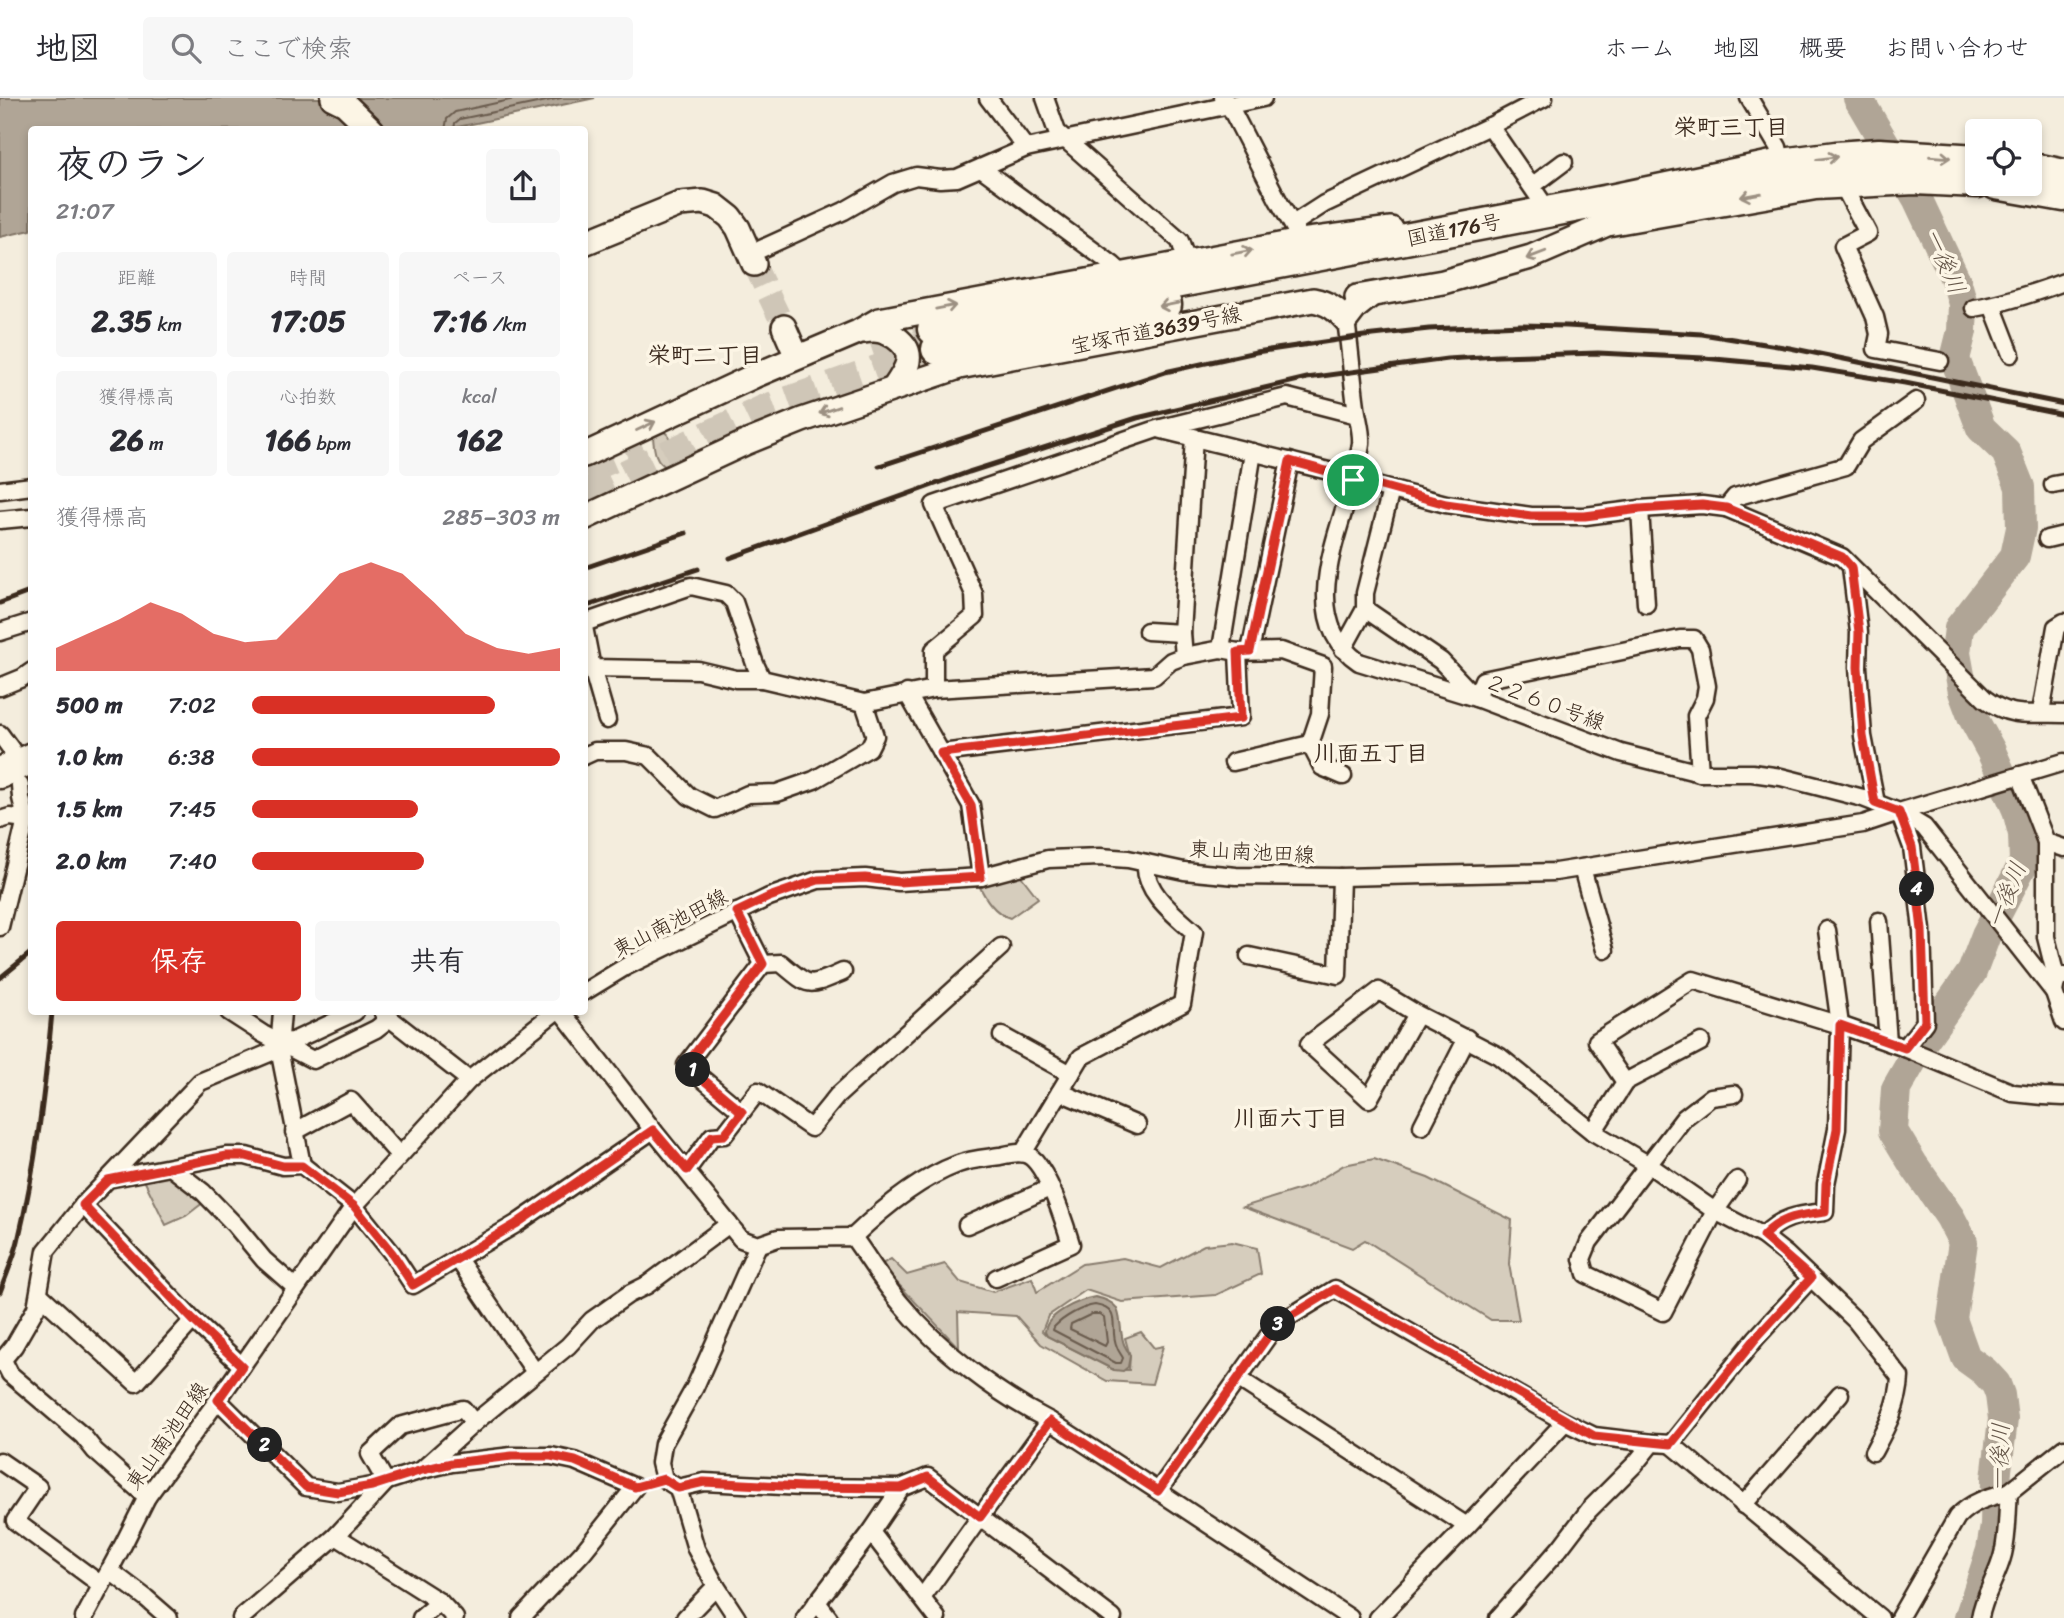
<!DOCTYPE html>
<html lang="ja">
<head>
<meta charset="utf-8">
<style>
	body { margin:0; font-family:Sriracha,"Klee One",sans-serif; background:#f7f7f7; color:#2b2b33; height:100vh; display:flex; flex-direction:column; font-size:26px; white-space:nowrap }
	* { box-sizing:border-box; margin:0 }
	p { font-size:23px; color:#7c7c81 }
	.icon { flex:none; width:38px; height:38px; fill:none; stroke:currentColor; stroke-width:2; stroke-linecap:round; stroke-linejoin:round }
	.map { position:relative; flex:1; overflow:hidden }
	.panel { position:absolute; left:28px; top:28px; width:560px; height:889px; display:flex; flex-direction:column; background:#fff; border-radius:7px; box-shadow:0 4px 10px #0003 }
	.panel>* { flex:none }
	.buttons { position:absolute; left:1965px; top:21px; display:grid; gap:14px }
	.buttons a { display:grid; place-items:center; width:77px; height:77px; border-radius:7px; background:#fff; box-shadow:0 4px 10px #0003; font-size:35px }
	.pin { position:absolute; display:grid; place-items:center; width:60px; height:60px; color:#fff; margin:-30px; border:4px solid #fff; border-radius:50%; box-shadow:0 2px 7px #0007 }
	.km { position:absolute; width:35px; height:35px; margin:-18px; border-radius:50%; background:#222; color:#fff; font-size:19px; line-height:35px; text-align:center }
	.round { display:grid; place-items:center; flex:none; width:74px; height:74px; border-radius:7px; background:#f7f7f7 }
	.overview { display:flex; align-items:center; justify-content:space-between; height:119px; padding:0 28px }
	h1 { font-size:38px; font-weight:700; line-height:52px }
	.metrics { display:grid; grid-template-columns:repeat(3,1fr); gap:10px; height:119px; padding:7px 28px }
	.metrics div { display:grid; align-content:center; border-radius:7px; background:#f7f7f7; text-align:center }
	.metrics b { font-size:30px; font-weight:700 }
	.metrics small { font-size:19px; font-weight:400 }
	.metrics p { font-size:19px }
	.chart { height:196px; padding:14px 28px }
	.chart p { display:flex; justify-content:space-between }
	.chart svg { width:100%; height:126px; margin-top:7px; fill:#d93025; opacity:.7 }
	.action { display:flex; gap:14px; margin-top:auto; padding:14px 28px }
	.action a { flex:1; height:80px; border-radius:7px; background:#d93025; color:#fff; font-size:28px; font-weight:700; line-height:80px; text-align:center }
	.action a+a { background:#f7f7f7; color:#2b2b33 }
	ul { padding:0 28px; list-style:none; font-size:23px }
	li { display:grid; grid-template-columns:112px 84px 1fr; align-items:center; height:52px }
	li i { height:18px; border-radius:9px; background:#d93025 }
	header { display:flex; align-items:center; gap:42px; box-sizing:border-box; height:98px; padding:0 35px; background:#fff; border-bottom:2px solid #e1e1e2 }
	header strong { font-size:33px }
	nav { display:flex; gap:38px; margin-inline-start:auto; font-size:24px }
	.search { width:490px; height:63px; background:#f7f7f7; display:flex; align-items:center; gap:18px; box-sizing:border-box; padding:0 24px; border-radius:7px; color:#7c7c81; font-size:26px }
	.map>svg:first-child { display:block }
</style>
</head>
<body>
<header>
<strong>地図</strong>
<div class="search"><svg class="icon" aria-label="search" viewBox="0 0 24 24"><circle cx="10" cy="10" r="6"/><path d="M15 15l6 6"/></svg>ここで検索</div>
<nav><a>ホーム</a><a>地図</a><a>概要</a><a>お問い合わせ</a></nav>
</header>
<div class="map">
<svg width="2064" height="1520" viewBox="0 0 2064 1520">
	<rect width="100%" height="100%" fill="#f4eddd"/>
	<filter id="ink" filterUnits="userSpaceOnUse"><feTurbulence type="fractalNoise" baseFrequency=".0143" numOctaves="2"/><feDisplacementMap in="SourceGraphic" scale="14" xChannelSelector="R" yChannelSelector="G"/><feConvolveMatrix kernelMatrix="1 2 1 2 8 2 1 2 1" color-interpolation-filters="sRGB"/></filter>
	<g filter="url(#ink)">
		<!-- green -->
		<g fill="#d6cdbd" stroke="#887c6e" stroke-width="2">
			<path d="M 662,332 L 668,337 L 678,360 L 674,367 L 668,370 C 655,364 654,352 653,339 Z"/>
			<path d="M 1018,774 L 1038,800 L 1010,820 C 994,815 985,800 978,785 Z"/>
			<polygon points="1374,1061 1428,1080 1512,1122 1509,1166 1519,1222 1491,1222 1365,1142 1352,1150 1243,1109 1307,1089 1344,1067"/>
			<polygon points="170,1076 204,1104 186,1118 166,1127 144,1082"/>
			<polygon points="1232,1144 1257,1150 1261,1176 1216,1197 1122,1204 1086,1192 1048,1218 1042,1233 1047,1238 1114,1272 1129,1272 1130,1258 1125,1240 1141,1234 1154,1250 1163,1248 1152,1286 1107,1283 1041,1246 1016,1218 958,1214 959,1250 880,1167 891,1161 907,1177 945,1166 960,1184 993,1194 1032,1180 1037,1194 1082,1166 1123,1160 1161,1170 1204,1147"/>
		</g>
		<!-- water -->
		<g fill="#b0a596" stroke="#817466" stroke-width="2">
			<polygon points="0,0 595,0 448,31 32,32 31,132 0,139"/>
			<path d="M 1095,1199 C 1126,1205 1117,1219 1123,1243 C 1124,1249 1128,1252 1130,1258 L 1128,1269 L 1123,1273 L 1114,1272 L 1047,1238 L 1045,1234 C 1046,1216 1079,1202 1095,1199 Z"/>
		</g>
		<g fill="none" stroke-linecap="round" stroke-linejoin="round">
			<!-- shore -->
			<g stroke="#6a5b4e" stroke-width="2">
				<polyline points="445,32 447,21 455,14 519,0"/>
				<polyline points="454,32 455,25 460,21 561,0"/>
				<path d="M 1095,1207 C 1124,1212 1108,1230 1117,1249 C 1118,1253 1121,1256 1123,1260 L 1121,1265 L 1116,1265 L 1053,1232 L 1054,1229 C 1064,1219 1081,1209 1095,1207 Z"/>
				<polygon points="1092,1216 1099,1216 1104,1219 1107,1244 1105,1248 1070,1231 1071,1226"/>
			</g>
			<!-- river -->
			<polyline stroke="#b0a596" stroke-width="30" points="1858,0 1918,102 1957,185 1963,206 1962,233 1955,261 1981,330 2006,354 2020,389 2021,430 2015,458 1959,530 1956,555 1963,594 1972,618 1991,653 2017,712 2023,736 2024,764 1986,837 1972,874 1924,942 1896,991 1893,1033 1913,1066 1950,1119 1963,1144 1952,1221 1966,1260 1984,1273 1996,1286 2000,1297 2003,1321 1996,1381 1995,1428 1991,1452 1969,1520"/>
			<!-- secondary-tunnel -->
			<polyline stroke="#cfc6b7" stroke-width="23" stroke-dasharray="23 11" stroke-linecap="butt" points="754,166 784,229"/>
			<!-- highway-tunnel -->
			<g stroke="#cfc6b7" stroke-width="30" stroke-dasharray="30 15" stroke-linecap="butt">
				<polyline points="872,252 933,231"/>
				<polyline points="584,372 642,347"/>
				<polyline points="584,396 763,312 937,251"/>
			</g>
			<defs>
				<g id="street">
					<polyline points="988,0 1026,50"/>
					<polyline points="1045,0 1057,34 1180,143 1187,164"/>
					<polyline points="1223,0 1229,7 1278,102 1296,133"/>
					<polyline points="1749,0 1778,49 1783,71"/>
					<polyline points="1490,28 1549,114"/>
					<polyline points="981,70 1113,167 1123,176"/>
					<polyline points="1841,84 1868,135 1843,148 1875,219 1879,236 1876,251 1940,263"/>
					<polyline points="1532,88 1564,64"/>
					<polyline points="1293,126 1324,106 1490,28 1544,0"/>
					<polyline points="750,156 844,113 893,85 916,78 940,81 957,80 1026,50 1263,0"/>
					<polyline points="1992,207 2011,256"/>
					<path d="M 1974,210 C 2005,205 2034,195 2064,184"/>
					<path d="M 1346,222 C 1350,251 1352,279 1356,308 C 1357,319 1362,333 1361,345 C 1354,411 1287,515 1359,564 L 1476,600 L 1621,655 L 1700,675 L 1752,675 L 1781,679 L 1863,700 L 1899,714 L 2064,664"/>
					<path d="M 1916,303 L 1861,343 L 1846,368 L 1735,399 L 1726,410 L 1842,459 L 1985,601 C 2013,622 2032,614 2064,616"/>
					<polyline points="1162,332 1345,377 1353,382 1446,406 1531,418 1585,418 1640,411 1702,407 1726,410"/>
					<polyline points="2053,387 2064,385"/>
					<polyline points="0,392 32,388"/>
					<polyline points="1640,411 1646,506"/>
					<polyline points="0,422 32,419"/>
					<polyline points="2047,441 2064,437"/>
					<polyline points="1851,469 1859,534 1858,569 1863,638 1876,705"/>
					<polyline points="1365,511 1441,563 1476,600 1483,582 1680,541 1694,541 1700,551 1707,588 1705,600 1696,618 1700,675"/>
					<polyline points="584,525 691,488 726,496 734,504 755,566 762,581 864,605 934,591 934,552 975,518 974,496 934,407 1157,331 1287,299 1357,317"/>
					<polyline points="584,529 592,570 698,572 736,581 762,581"/>
					<polyline points="1147,533 1182,535"/>
					<polyline points="0,534 32,524"/>
					<polyline points="1221,551 1253,354"/>
					<polyline points="1343,551 1365,511 1365,495 1391,392"/>
					<polyline points="1250,553 1290,363"/>
					<polyline points="1184,558 1182,535 1194,339"/>
					<polyline points="592,570 607,622"/>
					<polyline points="0,589 22,580 32,573"/>
					<polyline points="934,591 1154,578 1171,563 1184,558 1221,551 1238,554 1281,553 1323,568 1320,616 1310,646 1233,664"/>
					<polyline points="907,595 971,707 981,779"/>
					<polyline points="2041,614 2056,529 2064,524"/>
					<polyline points="0,636 11,651 18,667"/>
					<polyline points="1310,646 1322,669 1343,678"/>
					<polyline points="941,655 1241,619 1238,554"/>
					<polyline points="584,658 595,653 626,653 649,658 689,698 715,711 748,696 777,695 814,682 869,650 875,638 864,605"/>
					<polyline points="2020,677 2046,744 2064,750"/>
					<polyline points="1899,714 1924,729 2054,894"/>
					<polyline points="0,722 10,719 26,721"/>
					<polyline points="2046,744 2046,839 2056,879 2064,878"/>
					<polyline points="1582,770 1605,852"/>
					<polyline points="737,814 763,866 686,967 742,1014"/>
					<polyline points="1879,823 1888,944"/>
					<polyline points="0,829 26,721 21,700 20,687"/>
					<polyline points="1249,858 1338,877 1341,779"/>
					<path d="M 763,866 L 781,865 C 811,890 807,889 843,874"/>
					<polyline points="2056,884 2054,894 2064,924"/>
					<polyline points="584,894 625,869 769,799 818,782 865,780 899,784 981,779 1048,761 1100,759 1128,761 1184,773 1236,778 1341,779 1555,774 1863,726 1899,714"/>
					<polyline points="229,914 263,936 313,962 376,931 390,920"/>
					<path d="M 562,914 L 653,1032 L 741,1141 L 758,1147 L 778,1140 L 853,1139 C 869,1161 883,1185 901,1206 C 939,1252 997,1296 1050,1323 L 980,1419 L 1113,1520"/>
					<polyline points="383,915 469,982"/>
					<polyline points="1417,916 1369,1001 1309,946 1379,893 1417,916 1499,958 1593,1034"/>
					<polyline points="1002,938 1071,976"/>
					<polyline points="280,944 293,943 355,914"/>
					<polyline points="1905,950 2013,995 2043,998 2064,999"/>
					<polyline points="279,951 282,914"/>
					<polyline points="1625,984 1701,944"/>
					<polyline points="1060,994 1137,1027"/>
					<polyline points="1734,996 1711,999 1684,1020 1589,1144 1582,1161 1586,1176 1663,1214 1715,1113 1737,1082"/>
					<polyline points="1422,1028 1467,940"/>
					<polyline points="294,1034 351,1003 399,1057"/>
					<path d="M 1023,1055 L 1081,959 L 1182,906 L 1194,834 C 1175,817 1143,793 1146,765"/>
					<polyline points="172,1070 203,1094 235,1127 264,1162 296,1190"/>
					<polyline points="687,1072 712,1038 724,1037 758,993 811,1030 837,998 1001,849"/>
					<polyline points="108,1081 200,984 279,951 302,1067"/>
					<polyline points="83,1107 193,1222 242,1268"/>
					<polyline points="967,1127 1050,1090"/>
					<path d="M 1763,1138 C 1782,1118 1799,1117 1825,1114 L 1826,1086 L 1837,1031 L 1840,927 L 1827,832"/>
					<path d="M 853,1139 C 883,1110 918,1081 958,1066 C 971,1061 987,1060 1000,1058 C 1010,1056 1023,1052 1031,1059 C 1048,1072 1065,1126 1071,1146 L 996,1180"/>
					<polyline points="458,1161 535,1274"/>
					<polyline points="39,1196 136,1285 193,1222"/>
					<polyline points="3,1262 10,1276 83,1338 95,1353 147,1399"/>
					<polyline points="0,1265 14,1248 36,1210 46,1153 83,1107 108,1081 227,1058 246,1058 283,1068 302,1067 354,1108 392,1155 413,1187 516,1126 653,1032"/>
					<polyline points="1239,1281 1467,1428 1378,1520"/>
					<polyline points="218,1302 306,1389 338,1394 372,1388 422,1372 452,1365 512,1358 551,1358 575,1363 635,1389 583,1454 521,1520"/>
					<polyline points="1050,1323 1158,1393 1276,1227 1335,1191 1565,1324 1594,1338 1652,1345"/>
					<polyline points="1671,1346 1880,1520"/>
					<path d="M 1873,1354 C 1886,1330 1899,1307 1900,1279 L 1856,1223 L 1786,1156 L 1763,1138 L 1715,1113 L 1649,1067 L 1593,1034 L 1625,984 L 1597,943 L 1693,882 L 1840,927 L 1905,950 L 1925,924 L 1922,832 L 1915,773 L 1912,749 L 1899,714"/>
					<polyline points="0,1363 38,1389 15,1423 100,1486"/>
					<polyline points="424,1370 474,1325"/>
					<polyline points="678,1390 704,1384 802,1389 901,1390 928,1379 980,1419 922,1500"/>
					<polyline points="1158,1393 1350,1520"/>
					<polyline points="2009,1394 2064,1350"/>
					<polyline points="1743,1407 1840,1296"/>
					<polyline points="1467,1428 1565,1324"/>
					<polyline points="871,1434 937,1520"/>
					<polyline points="336,1438 440,1504 455,1520"/>
					<polyline points="109,1472 146,1500 169,1520"/>
					<polyline points="817,1504 829,1520"/>
					<polyline points="84,1520 124,1445 147,1399 218,1302 354,1108 469,982 555,914"/>
					<polyline points="241,1520 336,1438 386,1384 370,1356 400,1328 463,1311 474,1325 568,1248 592,1222 629,1196 647,1187 729,1126"/>
					<polyline points="421,1520 440,1504"/>
					<polyline points="685,1520 716,1488"/>
					<polyline points="737,1520 716,1488 696,1451 678,1390 664,1381 660,1365 663,1346 695,1289 758,1147"/>
					<polyline points="805,1520 871,1434 901,1390"/>
					<polyline points="1498,1520 1560,1450 1589,1412 1635,1366 1652,1345 1671,1346 1756,1240 1811,1180"/>
					<path d="M 1899,1520 L 1957,1419 C 1972,1403 1989,1399 2009,1394 C 2007,1414 2008,1437 2003,1456 C 1998,1478 1983,1498 1980,1520"/>
				</g>
				<g id="secondary">
					<polyline points="333,0 345,6 372,32"/>
					<polyline points="584,145 680,106 703,104 716,108 730,119 738,130 754,166"/>
					<polyline points="1357,199 1443,184 1531,159 1621,120"/>
					<polyline points="784,229 797,259"/>
					<path d="M 864,233 C 876,231 884,232 895,239 C 918,255 907,271 894,290"/>
					<polyline points="584,357 754,278 858,234 879,222 1301,143 1391,131"/>
					<path d="M 584,420 L 745,345 L 802,322 L 959,269 L 1313,202 C 1328,205 1337,211 1346,222 L 1356,209 L 1371,197"/>
				</g>
				<g id="highway">
					<polyline points="2030,70 2064,77"/>
					<polyline points="1996,86 2064,98"/>
					<polyline points="1610,122 1815,86 1915,81 1978,84"/>
					<polyline points="933,231 1615,101 1782,66 1836,59 1879,56 1978,62"/>
					<polyline points="937,251 1166,207"/>
					<polyline points="0,675 32,660"/>
				</g>
			</defs>
			<!-- street casing -->
			<use href="#street" stroke="#3b2a1e" stroke-width="21"/>
			<!-- secondary casing -->
			<use href="#secondary" stroke="#3b2a1e" stroke-width="28"/>
			<!-- highway casing -->
			<use href="#highway" stroke="#3b2a1e" stroke-width="35"/>
			<!-- street -->
			<use href="#street" stroke="#fcf5e5" stroke-width="16"/>
			<!-- secondary -->
			<use href="#secondary" stroke="#fcf5e5" stroke-width="23"/>
			<!-- highway -->
			<use href="#highway" stroke="#fcf5e5" stroke-width="30"/>
			<!-- rail -->
			<g stroke="#3b2a1e" stroke-width="5">
				<polyline points="879,368 1165,274 1256,254 1364,238 1429,231 1521,227 1567,228 1702,236 1790,250 2064,306"/>
				<polyline points="730,460 969,374 1137,320 1307,280 1447,261 1498,258 1598,255 1704,260 1812,270 1905,285 2064,317"/>
				<polyline points="584,470 686,435"/>
				<polyline points="0,505 32,493"/>
				<polyline points="584,509 698,471"/>
				<polyline points="0,880 32,854"/>
				<path d="M 0,1194 C 6,1177 14,1160 18,1143 C 36,1068 45,990 52,914"/>
			</g>
		</g>
		<!-- one-way arrows -->
		<defs><path id="oneway-shaft" d="M-6 0H5M1.5-3L5.5 0L1.5 3" fill="none" stroke-width="1.6" stroke-linecap="round" stroke-linejoin="round" transform="scale(1.75)"/></defs>
		<g stroke="#9c9082">
			<use href="#oneway-shaft" transform="translate(1940 59) rotate(4)"/>
			<use href="#oneway-shaft" transform="translate(1827 60) rotate(-7)"/>
			<use href="#oneway-shaft" transform="translate(1751 97) rotate(170)"/>
			<use href="#oneway-shaft" transform="translate(1242 154) rotate(-11)"/>
			<use href="#oneway-shaft" transform="translate(1536 157) rotate(159)"/>
			<use href="#oneway-shaft" transform="translate(1169 207) rotate(169)"/>
			<use href="#oneway-shaft" transform="translate(946 209) rotate(-11)"/>
			<use href="#oneway-shaft" transform="translate(829 312) rotate(161)"/>
			<use href="#oneway-shaft" transform="translate(646 328) rotate(-25)"/>
		</g>
	</g>
	<g fill="none" stroke-linecap="round" stroke-linejoin="round" filter="url(#ink)">
		<defs>
			<path id="route" d="M 1290,363 L 1446,406 L 1531,418 L 1585,418 L 1640,411 L 1702,407 L 1726,410 L 1842,459 L 1851,469 L 1859,534 L 1858,569 L 1863,638 L 1875,705 L 1899,714 L 1912,749 L 1915,773 L 1922,832 L 1925,924 L 1905,950 L 1840,927 L 1837,1031 L 1826,1086 L 1825,1114 C 1799,1118 1782,1118 1763,1138 L 1811,1180 L 1756,1240 L 1671,1346 L 1594,1338 L 1335,1191 L 1276,1227 L 1158,1393 L 1050,1323 L 980,1419 L 928,1379 L 901,1390 L 802,1389 L 704,1384 L 678,1390 L 664,1381 L 635,1389 L 575,1363 L 551,1358 L 512,1358 L 452,1365 L 422,1372 L 372,1388 L 338,1394 L 306,1389 L 218,1302 L 242,1268 L 193,1222 L 83,1107 L 108,1082 L 227,1058 L 246,1058 L 283,1068 L 302,1068 L 354,1108 L 392,1155 L 413,1187 L 516,1126 L 653,1032 L 687,1072 L 712,1038 L 724,1037 L 742,1014 L 686,967 L 763,866 L 737,814 L 769,799 L 818,782 L 865,780 L 899,784 L 981,779 L 971,707 L 941,655 L 1241,620 L 1238,554 L 1250,553 Z"/>
		</defs>
		<!-- route casing -->
		<use href="#route" stroke="#fff" stroke-width="14"/>
		<!-- route -->
		<use href="#route" stroke="#d93025" stroke-width="9"/>
	</g>
	<g text-anchor="middle" stroke-width="7" stroke-linejoin="round" paint-order="stroke">
		<!-- street labels -->
		<g font-size="21" fill="#3b2a1e" stroke="#fcf5e5">
			<text transform="translate(1454 132) rotate(-11)" y="7">国道176号</text>
			<text transform="translate(1156 232) rotate(-11)" y="7">宝塚市道3639号線</text>
			<text transform="translate(1545 604) rotate(20)" y="7">２２６０号線</text>
			<text transform="translate(1252 754) rotate(3)" y="7">東山南池田線</text>
			<text transform="translate(670 825) rotate(-27)" y="7">東山南池田線</text>
			<text transform="translate(167 1338) rotate(-55)" y="7">東山南池田線</text>
		</g>
		<!-- neighbourhood labels -->
		<g font-size="23" font-weight="bold" fill="#3b2a1e" stroke="#fcf5e5">
			<text x="1731" y="37">栄町三丁目</text>
			<text x="705" y="265">栄町二丁目</text>
			<text x="1371" y="663">川面五丁目</text>
			<text x="1291" y="1028">川面六丁目</text>
		</g>
		<!-- water labels -->
		<g font-size="23" font-style="italic" fill="#645548" stroke="#fcf5e5">
			<text transform="translate(1945 163) rotate(67)" y="8">一後川</text>
			<text transform="translate(2006 797) rotate(-68)" y="8">一後川</text>
			<text transform="translate(1999 1359) rotate(-87)" y="8">一後川</text>
		</g>
	</g>
</svg>
<div class="buttons">
<a><svg class="icon" aria-label="locate" viewBox="0 0 24 24"><circle cx="12" cy="12" r="6"/><path d="M12 2v4M12 18v4M2 12h4M18 12h4"/></svg></a>
</div>
<div class="pin" style="left:1353px;top:382px;background:#1e9e55"><svg class="icon" aria-label="arrive" viewBox="0 0 24 24"><path d="M6 21V4h12l-3 4 3 4H6"/></svg></div>
<b class="km" style="left:693px;top:972px">1</b>
<b class="km" style="left:265px;top:1347px">2</b>
<b class="km" style="left:1278px;top:1226px">3</b>
<b class="km" style="left:1917px;top:791px">4</b>
<section class="panel">
<div class="overview"><div><h1>夜のラン</h1><p>21:07</p></div><a class="round"><svg class="icon" aria-label="share" viewBox="0 0 24 24"><path d="M12 15V3M7 8l5-5 5 5M5 13v7h14v-7"/></svg></a></div>
<div class="metrics">
<div><p>距離</p><b>2.35<small> km</small></b></div>
<div><p>時間</p><b>17:05</b></div>
<div><p>ペース</p><b>7:16<small> /km</small></b></div>
</div>
<div class="metrics">
<div><p>獲得標高</p><b>26<small> m</small></b></div>
<div><p>心拍数</p><b>166<small> bpm</small></b></div>
<div><p>kcal</p><b>162</b></div>
</div>
<div class="chart"><p><span>獲得標高</span>285–303 m</p>
<svg viewBox="0 0 160 44" preserveAspectRatio="none"><path d="M0 44V36L10 31L20 26L30 20L40 24L50 31L60 34L70 33L80 22L90 10L100 6L110 10L120 20L130 31L140 36L150 38L160 36V44z"/></svg>
</div>
<ul>
<li><b>500 m</b>7:02<i style="width:79%"></i></li>
<li><b>1.0 km</b>6:38<i style="width:100%"></i></li>
<li><b>1.5 km</b>7:45<i style="width:54%"></i></li>
<li><b>2.0 km</b>7:40<i style="width:56%"></i></li>
</ul>
<div class="action"><a>保存</a><a>共有</a></div>
</section>
</div>
</body>
</html>
